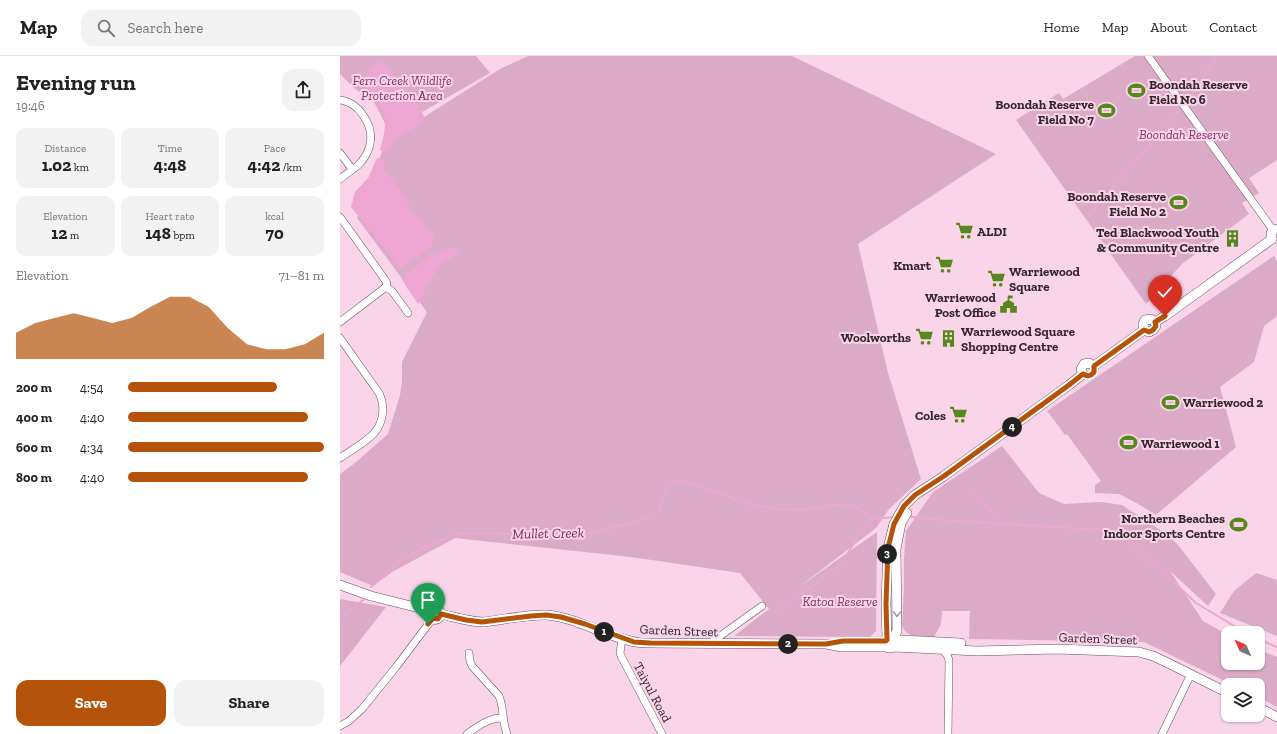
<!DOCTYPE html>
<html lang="en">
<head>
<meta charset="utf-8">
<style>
	body { margin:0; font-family:"Zilla Slab",serif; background:#f2f2f2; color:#222; height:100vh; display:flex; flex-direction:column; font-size:15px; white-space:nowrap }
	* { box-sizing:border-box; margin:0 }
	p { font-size:13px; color:#767676 }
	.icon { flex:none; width:22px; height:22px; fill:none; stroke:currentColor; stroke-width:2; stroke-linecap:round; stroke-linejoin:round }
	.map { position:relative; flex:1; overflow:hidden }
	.panel { display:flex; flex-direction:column; background:#fff; width:340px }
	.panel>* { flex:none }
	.needle { width:26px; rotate:315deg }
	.buttons { position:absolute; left:881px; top:570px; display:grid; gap:8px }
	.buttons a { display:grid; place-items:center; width:44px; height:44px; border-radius:8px; background:#fff; box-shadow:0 1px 3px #0004; font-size:20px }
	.pin { position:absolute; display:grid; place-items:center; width:34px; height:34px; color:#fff; margin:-41px -17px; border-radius:50% 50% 50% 0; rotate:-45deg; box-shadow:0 0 4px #0007 }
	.pin .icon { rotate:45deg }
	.km { position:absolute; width:20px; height:20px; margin:-10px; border-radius:50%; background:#222; color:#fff; font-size:11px; line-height:20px; text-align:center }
	.round { display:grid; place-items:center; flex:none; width:42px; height:42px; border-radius:12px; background:#f2f2f2 }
	.head { display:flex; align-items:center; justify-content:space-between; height:68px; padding:0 16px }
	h1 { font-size:22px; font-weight:700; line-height:30px }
	.stats { display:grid; grid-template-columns:repeat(3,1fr); gap:6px; height:68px; padding:4px 16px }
	.stats div { display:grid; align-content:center; border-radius:10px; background:#f2f2f2; text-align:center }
	.stats b { font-size:17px; font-weight:700 }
	.stats small { font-size:11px; font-weight:400 }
	.stats p { font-size:11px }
	.chart { height:112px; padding:8px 16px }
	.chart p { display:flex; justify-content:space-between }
	.chart svg { width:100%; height:72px; margin-top:4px; fill:#b45309; opacity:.7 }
	.action { display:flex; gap:8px; margin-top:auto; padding:8px 16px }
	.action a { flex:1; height:46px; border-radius:12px; background:#b45309; color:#fff; font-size:16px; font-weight:700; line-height:46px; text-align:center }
	.action a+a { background:#f2f2f2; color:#222 }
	ul { padding:0 16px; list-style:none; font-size:13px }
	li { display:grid; grid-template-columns:64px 48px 1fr; align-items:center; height:30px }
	li i { height:10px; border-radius:5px; background:#b45309 }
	header { display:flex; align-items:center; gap:24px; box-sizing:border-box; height:56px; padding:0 20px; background:#fff; border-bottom:1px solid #e0e0e0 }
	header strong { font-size:19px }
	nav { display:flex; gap:22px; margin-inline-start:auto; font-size:14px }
	.search { width:280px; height:36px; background:#f2f2f2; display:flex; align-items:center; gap:10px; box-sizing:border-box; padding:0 14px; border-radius:12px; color:#767676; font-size:15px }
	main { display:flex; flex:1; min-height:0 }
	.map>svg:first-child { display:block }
</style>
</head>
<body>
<header>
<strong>Map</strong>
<div class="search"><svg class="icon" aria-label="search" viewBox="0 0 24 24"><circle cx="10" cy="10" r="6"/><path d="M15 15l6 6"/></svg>Search here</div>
<nav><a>Home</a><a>Map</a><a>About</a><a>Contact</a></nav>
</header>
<main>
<section class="panel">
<div class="head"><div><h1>Evening run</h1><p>19:46</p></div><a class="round"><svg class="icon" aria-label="share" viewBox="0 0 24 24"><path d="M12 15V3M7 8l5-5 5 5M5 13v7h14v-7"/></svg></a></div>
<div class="stats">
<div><p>Distance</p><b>1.02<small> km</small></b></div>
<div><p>Time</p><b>4:48</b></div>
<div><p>Pace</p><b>4:42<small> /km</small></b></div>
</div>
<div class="stats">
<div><p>Elevation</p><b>12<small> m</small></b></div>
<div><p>Heart rate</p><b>148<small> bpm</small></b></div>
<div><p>kcal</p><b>70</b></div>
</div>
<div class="chart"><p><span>Elevation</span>71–81 m</p>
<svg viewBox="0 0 160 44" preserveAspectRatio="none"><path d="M0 44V28L10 22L20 19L30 16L40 19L50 22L60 19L70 12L80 6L90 6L100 12L110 25L120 35L130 38L140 38L150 35L160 28V44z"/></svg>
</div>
<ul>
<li><b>200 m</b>4:54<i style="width:76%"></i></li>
<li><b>400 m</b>4:40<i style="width:92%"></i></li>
<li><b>600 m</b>4:34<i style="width:100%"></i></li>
<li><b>800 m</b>4:40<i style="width:92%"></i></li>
</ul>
<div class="action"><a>Save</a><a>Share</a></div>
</section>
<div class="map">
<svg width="937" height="678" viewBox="0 0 937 678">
	<rect width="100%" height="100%" fill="#fad5ea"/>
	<!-- green -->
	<g fill="#daaac7">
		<polygon points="0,0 136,0 150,17 49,75 34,46 14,32 0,18"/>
		<polygon points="188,0 452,0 656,98 518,188 548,317 581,423 549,453 536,472 459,531 537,476 536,575 530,581 394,580 429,553 400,517 291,501 115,482 52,516 33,530 0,516 0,418 15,407 48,378 60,339 62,325 62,306 87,256 17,162 46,85 160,13"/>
		<polygon points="795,0 937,0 937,104 909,122 919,137 902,147 909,158 842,208 806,248 676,64 719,37 723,43"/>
		<polygon points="934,200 937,205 937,260 924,270 914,306 880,331 896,391 816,459 800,449 779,438 755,437 755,429 761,425 727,378 725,379 707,355"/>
		<path d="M 662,390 L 699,437 L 724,448 L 761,446 L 782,449 L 828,479 L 838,489 L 876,538 L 868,550 L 830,515 L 863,565 L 888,579 L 888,607 L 918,607 L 918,593 L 937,601 L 937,651 L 918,641 L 918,629 L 893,629 L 804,586 L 629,583 L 630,555 L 602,555 L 601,568 L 594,581 C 581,580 566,583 562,569 L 564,534 L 564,502 L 566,475 L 593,436 Z"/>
		<polygon points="916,517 937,524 937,580 880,557 894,535"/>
		<polygon points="0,543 46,551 0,610"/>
	</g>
	<!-- water -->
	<g fill="#eda5d1">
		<path d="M 41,5 L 50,13 L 81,54 L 84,61 L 82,67 L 56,83 L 46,97 L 40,94 C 43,82 47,70 44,58 L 25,29 C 22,17 31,11 41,5 Z"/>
		<polygon points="37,102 44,104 44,112 46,116 60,133 73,156 95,179 92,190 58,214 50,200 11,151 15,136 28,122"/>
		<polygon points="111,191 115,192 118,195 118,198 102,207 97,213 78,248 61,222 87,202"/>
	</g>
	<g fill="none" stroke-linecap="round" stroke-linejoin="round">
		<!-- stream -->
		<g stroke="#eda5d1" stroke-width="2">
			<polyline points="846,48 876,0"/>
			<polyline points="748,160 843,51"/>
			<polyline points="634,435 659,467"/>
			<polyline points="568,460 586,463 778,475 856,547 906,577"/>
			<polyline points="31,531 56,508 84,491 120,477 244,479 305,463 321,454 322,442 328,429 340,424 362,431 408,448 437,453 465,454 493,449 511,448 534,463 554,461"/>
			<polyline points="436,554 475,528 501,507 523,474 534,463"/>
			<polyline points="0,563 23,544"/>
			<polyline points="918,583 937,591"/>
		</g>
		<defs>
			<g id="minor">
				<polyline points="808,0 933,174"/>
				<path d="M 0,44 C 19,46 34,70 30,88 C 29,94 25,101 22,105 C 17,112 7,117 0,123"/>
				<polyline points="0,97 12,113"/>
				<polyline points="0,161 41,218 47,227 46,231"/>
				<polyline points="46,231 52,235 68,257"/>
				<polyline points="0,266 46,231"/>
				<path d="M 0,282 L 39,337 C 45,349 44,365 35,376 C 28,385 10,395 0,402"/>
				<polyline points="282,582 280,597 281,600 322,678"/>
				<polyline points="369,588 422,550"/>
				<polyline points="602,593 607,599 609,604 608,678"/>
				<path d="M 129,597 L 130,605 L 132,610 L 159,640 C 164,652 162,665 167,678"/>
				<polyline points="0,670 9,665 22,653 56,611 93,562"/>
				<path d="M 127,678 C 138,670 149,662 162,662"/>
				<polyline points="822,678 851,618"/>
			</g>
			<g id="tertiary">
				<polyline points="932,183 931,177 933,174 937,173"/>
				<polyline points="815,266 825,260 932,183"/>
				<polyline points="804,274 803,268 805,264 811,263 815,266"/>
				<polyline points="804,274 809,276 813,274 816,270 815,266"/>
				<polyline points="754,310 804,274"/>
				<polyline points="743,318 741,313 744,308 749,307 754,310"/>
				<polyline points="0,529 31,540 91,555"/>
				<circle cx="95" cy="558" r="5.5"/>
				<path d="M 101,558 C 114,561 129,566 143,566 C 164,564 185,558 207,559 C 238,562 264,580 295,586 C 299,587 305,587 310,587 L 486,588 L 502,591 L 546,591 L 549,592 L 554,591 L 637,595 L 718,593 L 799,596 L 813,600 L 828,607 L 888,637"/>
				<polyline points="547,583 546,548 548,492 554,468 564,450 575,439 604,420 729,329 743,318"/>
				<polyline points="553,583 557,575 556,493 561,467 567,457"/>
				<polyline points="554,585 561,584 621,587"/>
				<polyline points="918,651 937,661"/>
			</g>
		</defs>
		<!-- minor casing -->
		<use href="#minor" stroke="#6c4d60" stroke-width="8"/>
		<!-- tertiary casing -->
		<use href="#tertiary" stroke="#6c4d60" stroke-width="10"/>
		<!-- minor -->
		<use href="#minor" stroke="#fff" stroke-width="7"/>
		<!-- tertiary -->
		<use href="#tertiary" stroke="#fff" stroke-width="9"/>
	</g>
	<!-- one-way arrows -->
	<defs><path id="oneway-chevron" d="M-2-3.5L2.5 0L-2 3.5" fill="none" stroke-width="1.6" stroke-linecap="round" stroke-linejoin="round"/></defs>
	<use stroke="#a39da0" href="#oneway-chevron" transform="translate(557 558) rotate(90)"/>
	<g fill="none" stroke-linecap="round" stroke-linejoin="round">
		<defs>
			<path id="route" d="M 88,568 L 93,562 L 98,563 L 101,558 L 126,564 L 142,566 L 191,560 L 206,559 L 221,561 L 245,568 L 294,586 L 310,587 L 486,588 L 503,585 L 546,585 L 547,584 L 546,548 L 548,492 L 554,468 L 564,450 L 575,439 L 604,420 L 729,329 L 743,318 C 748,321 751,320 754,316 L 754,310 L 804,274 L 809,276 L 813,274 L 816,270 L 815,266 L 825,260"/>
		</defs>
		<!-- route casing -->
		<use href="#route" stroke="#fff" stroke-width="8"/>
		<!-- route -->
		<use href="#route" stroke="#b45309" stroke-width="5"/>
	</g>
	<!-- icons -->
	<defs>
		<symbol id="stadium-bare" viewBox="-9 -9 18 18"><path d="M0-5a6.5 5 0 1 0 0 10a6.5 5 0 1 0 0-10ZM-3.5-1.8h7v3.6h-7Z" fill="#56881e" stroke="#fad5ea" stroke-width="2.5" paint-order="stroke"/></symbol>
		<symbol id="supermarket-bare" viewBox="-9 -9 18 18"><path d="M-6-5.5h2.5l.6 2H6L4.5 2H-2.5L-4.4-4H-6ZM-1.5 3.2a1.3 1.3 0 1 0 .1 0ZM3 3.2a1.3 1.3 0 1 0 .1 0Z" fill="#56881e" stroke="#fad5ea" stroke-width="2.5" paint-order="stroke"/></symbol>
		<symbol id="building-bare" viewBox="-9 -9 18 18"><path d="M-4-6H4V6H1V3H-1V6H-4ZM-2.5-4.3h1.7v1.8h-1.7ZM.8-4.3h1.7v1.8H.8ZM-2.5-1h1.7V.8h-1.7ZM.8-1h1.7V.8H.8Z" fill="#56881e" stroke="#fad5ea" stroke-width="2.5" paint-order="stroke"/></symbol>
		<symbol id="civic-bare" viewBox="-9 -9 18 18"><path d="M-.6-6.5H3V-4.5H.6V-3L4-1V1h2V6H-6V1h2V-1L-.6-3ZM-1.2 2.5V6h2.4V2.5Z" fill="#56881e" stroke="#fad5ea" stroke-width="2.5" paint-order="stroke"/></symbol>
	</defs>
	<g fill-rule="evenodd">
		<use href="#stadium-bare" x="784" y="22" width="25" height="25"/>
		<use href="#stadium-bare" x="754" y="42" width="25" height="25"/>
		<use href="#stadium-bare" x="826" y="134" width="25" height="25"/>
		<use href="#supermarket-bare" x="612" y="162" width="25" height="25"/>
		<use href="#building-bare" x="880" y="170" width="25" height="25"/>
		<use href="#supermarket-bare" x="592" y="196" width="25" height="25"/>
		<use href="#supermarket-bare" x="644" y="210" width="25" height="25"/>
		<use href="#civic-bare" x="656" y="236" width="25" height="25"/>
		<use href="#supermarket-bare" x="572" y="268" width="25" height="25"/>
		<use href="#building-bare" x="596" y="270" width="25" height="25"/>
		<use href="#stadium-bare" x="818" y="334" width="25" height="25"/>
		<use href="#supermarket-bare" x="606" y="346" width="25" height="25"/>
		<use href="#stadium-bare" x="776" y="374" width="25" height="25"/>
		<use href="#stadium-bare" x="886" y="456" width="25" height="25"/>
	</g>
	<g text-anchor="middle" stroke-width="4" stroke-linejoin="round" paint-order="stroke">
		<!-- park labels -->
		<g font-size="13" font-style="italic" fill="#84326a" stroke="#fad5ea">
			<text x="62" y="29">Fern Creek Wildlife<tspan x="62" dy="15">Protection Area</tspan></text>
			<text x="844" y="83">Boondah Reserve</text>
			<text x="500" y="550">Katoa Reserve</text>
		</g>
		<!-- poi labels -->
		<g font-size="13" font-weight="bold" fill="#33252d" stroke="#fad5ea" text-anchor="end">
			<text x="809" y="33" text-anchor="start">Boondah Reserve<tspan x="809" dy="15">Field No 6</tspan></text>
			<text x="754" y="53">Boondah Reserve<tspan x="754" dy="15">Field No 7</tspan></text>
			<text x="826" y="145">Boondah Reserve<tspan x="826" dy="15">Field No 2</tspan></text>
			<text x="637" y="180" text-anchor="start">ALDI</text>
			<text x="879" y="181">Ted Blackwood Youth<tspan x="879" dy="15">&amp; Community Centre</tspan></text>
			<text x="591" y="214">Kmart</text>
			<text x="669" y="220" text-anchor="start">Warriewood<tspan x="669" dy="15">Square</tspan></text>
			<text x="656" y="246">Warriewood<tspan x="656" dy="15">Post Office</tspan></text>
			<text x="621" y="280" text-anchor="start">Warriewood Square<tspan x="621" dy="15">Shopping Centre</tspan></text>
			<text x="571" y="286">Woolworths</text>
			<text x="843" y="351" text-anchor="start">Warriewood 2</text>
			<text x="606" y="364">Coles</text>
			<text x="801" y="392" text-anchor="start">Warriewood 1</text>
			<text x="885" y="467">Northern Beaches<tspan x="885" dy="15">Indoor Sports Centre</tspan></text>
		</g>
		<!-- street labels -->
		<g font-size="13" fill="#33252d" stroke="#fad5ea">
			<text transform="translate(339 574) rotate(2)" y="5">Garden Street</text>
			<text transform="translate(758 582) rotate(2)" y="5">Garden Street</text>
			<text transform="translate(313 636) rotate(62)" y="5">Taiyul Road</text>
		</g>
		<!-- water labels -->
		<g font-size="14" font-style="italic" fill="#7b2961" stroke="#fad5ea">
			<text transform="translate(208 477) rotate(-1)" y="5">Mullet Creek</text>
		</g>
	</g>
</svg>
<div class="buttons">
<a><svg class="needle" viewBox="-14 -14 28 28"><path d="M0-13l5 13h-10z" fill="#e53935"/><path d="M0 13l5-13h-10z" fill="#767676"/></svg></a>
<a><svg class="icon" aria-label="layers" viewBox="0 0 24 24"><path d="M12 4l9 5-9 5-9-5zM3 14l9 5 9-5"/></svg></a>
</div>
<div class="pin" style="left:88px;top:568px;background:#1e9e55"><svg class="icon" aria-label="arrive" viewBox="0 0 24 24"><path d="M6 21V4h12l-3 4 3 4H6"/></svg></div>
<div class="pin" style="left:825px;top:260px;background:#d93025"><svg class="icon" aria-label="check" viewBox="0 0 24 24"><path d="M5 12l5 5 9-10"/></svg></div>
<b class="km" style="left:264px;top:576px">1</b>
<b class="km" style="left:448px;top:588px">2</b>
<b class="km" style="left:547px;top:498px">3</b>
<b class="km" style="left:672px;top:371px">4</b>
</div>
</main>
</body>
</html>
